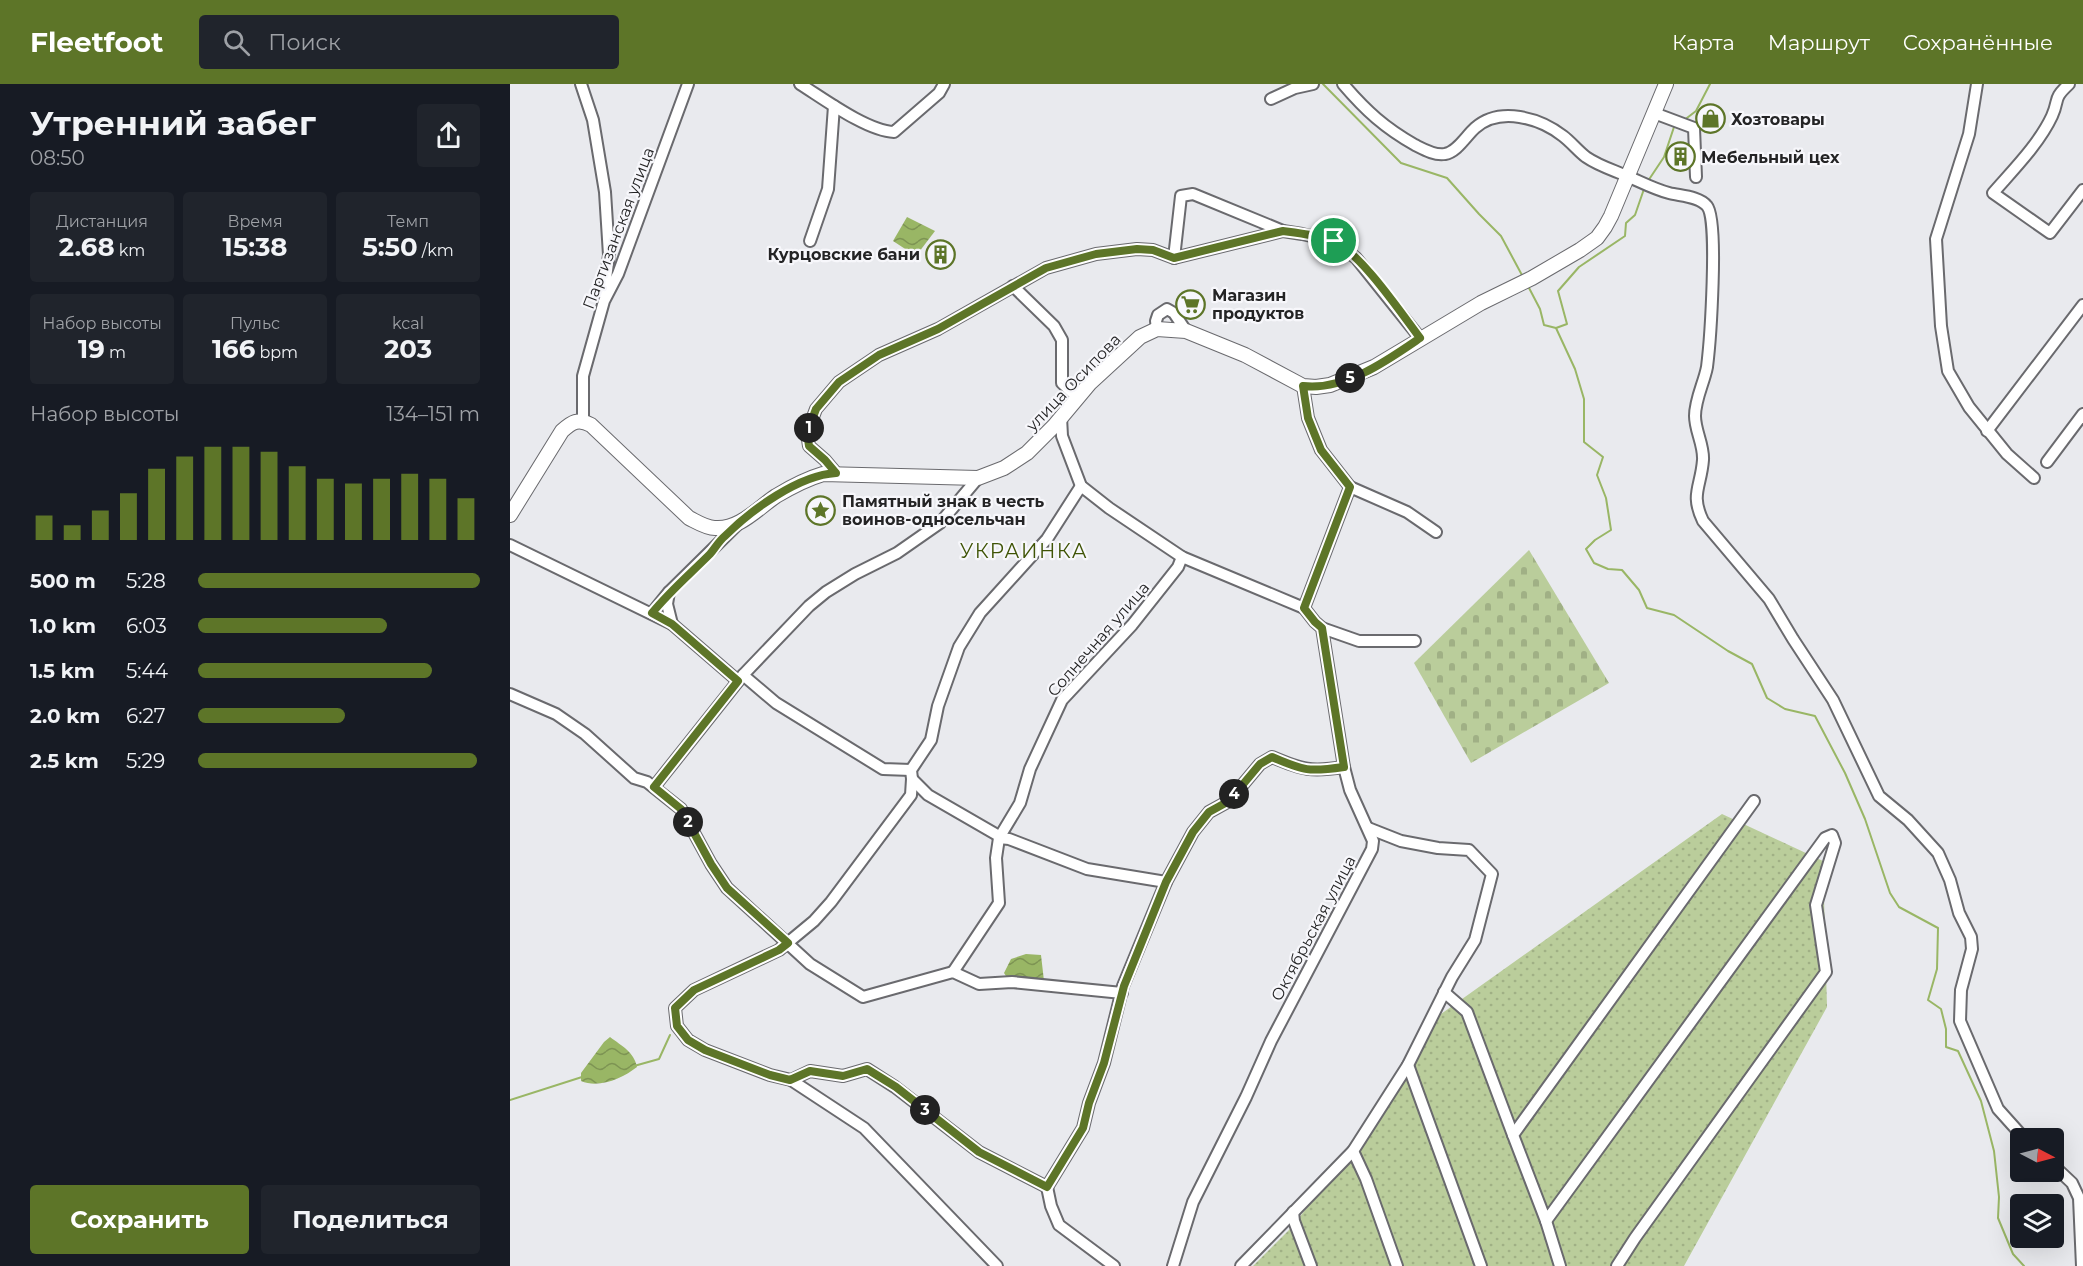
<!DOCTYPE html>
<html lang="ru">
<head>
<meta charset="utf-8">
<style>
	body { margin:0; font-family:Montserrat,sans-serif; background:#20242c; color:#f1f3f6; height:100vh; display:flex; flex-direction:column; font-size:22px; white-space:nowrap }
	* { box-sizing:border-box; margin:0 }
	p { font-size:20px; color:#9ea1a6 }
	.icon { flex:none; width:33px; height:33px; fill:none; stroke:currentColor; stroke-width:2; stroke-linecap:round; stroke-linejoin:round }
	.map { position:relative; flex:1; overflow:hidden }
	.side { display:flex; flex-direction:column; background:#171b24; width:510px }
	.side>* { flex:none }
	.needle { width:39px; rotate:96deg }
	.tools { position:absolute; left:1500px; top:1044px; display:grid; gap:12px }
	.tools a { display:grid; place-items:center; width:54px; height:54px; border-radius:6px; background:#171b24; box-shadow:0 6px 24px #0002; font-size:30px }
	.pin { position:absolute; display:grid; place-items:center; width:51px; height:51px; color:#fff; margin:-26px; border:3px solid #fff; border-radius:50%; box-shadow:0 2px 6px #0007 }
	.km { position:absolute; width:30px; height:30px; margin:-15px; border-radius:50%; background:#222; color:#fff; font-size:16px; line-height:30px; text-align:center }
	.round { display:grid; place-items:center; flex:none; width:63px; height:63px; border-radius:6px; background:#20242c }
	.overview { display:flex; align-items:center; justify-content:space-between; height:102px; padding:0 30px }
	h1 { font-size:33px; font-weight:700; line-height:45px }
	.stats { display:grid; grid-template-columns:repeat(3,1fr); gap:9px; height:102px; padding:6px 30px }
	.stats div { display:grid; align-content:center; border-radius:6px; background:#20242c; text-align:center }
	.stats b { font-size:26px; font-weight:700 }
	.stats small { font-size:16px; font-weight:400 }
	.stats p { font-size:16px }
	.chart { height:168px; padding:12px 30px }
	.chart p { display:flex; justify-content:space-between }
	.chart svg { width:100%; height:108px; margin-top:6px; stroke:#5d7528; stroke-width:6 }
	.cta { display:flex; gap:12px; margin-top:auto; padding:12px 30px }
	.cta a { flex:1; height:69px; border-radius:6px; background:#5d7528; color:#fff; font-size:24px; font-weight:700; line-height:69px; text-align:center }
	.cta a+a { background:#20242c; color:#f1f3f6 }
	ul { padding:0 30px; list-style:none; font-size:20px }
	li { display:grid; grid-template-columns:96px 72px 1fr; align-items:center; height:45px }
	li i { height:15px; border-radius:8px; background:#5d7528 }
	header { display:flex; align-items:center; gap:36px; box-sizing:border-box; height:84px; padding:0 30px; background:#5d7528; color:#fff }
	header strong { font-size:28px }
	nav { display:flex; gap:33px; margin-inline-start:auto; font-size:21px }
	.search { width:420px; height:54px; background:#20242c; display:flex; align-items:center; gap:15px; box-sizing:border-box; padding:0 21px; border-radius:6px; color:#9ea1a6; font-size:22px }
	main { display:flex; flex:1; min-height:0 }
	.map>svg:first-child { display:block }
</style>
</head>
<body>
<header>
<strong>Fleetfoot</strong>
<div class="search"><svg class="icon" aria-label="search" viewBox="0 0 24 24"><circle cx="10" cy="10" r="6"/><path d="M15 15l6 6"/></svg>Поиск</div>
<nav><a>Карта</a><a>Маршрут</a><a>Сохранённые</a></nav>
</header>
<main>
<section class="side">
<div class="overview"><div><h1>Утренний забег</h1><p>08:50</p></div><a class="round"><svg class="icon" aria-label="share" viewBox="0 0 24 24"><path d="M12 15V3M7 8l5-5 5 5M5 13v7h14v-7"/></svg></a></div>
<div class="stats">
<div><p>Дистанция</p><b>2.68<small> km</small></b></div>
<div><p>Время</p><b>15:38</b></div>
<div><p>Темп</p><b>5:50<small> /km</small></b></div>
</div>
<div class="stats">
<div><p>Набор высоты</p><b>19<small> m</small></b></div>
<div><p>Пульс</p><b>166<small> bpm</small></b></div>
<div><p>kcal</p><b>203</b></div>
</div>
<div class="chart"><p><span>Набор высоты</span>134–151 m</p>
<svg viewBox="0 0 160 44" preserveAspectRatio="none"><path d="M5 44V34M15 44V38M25 44V32M35 44V25M45 44V15M55 44V10M65 44V6M75 44V6M85 44V8M95 44V14M105 44V19M115 44V21M125 44V19M135 44V17M145 44V19M155 44V27"/></svg>
</div>
<ul>
<li><b>500 m</b>5:28<i style="width:100%"></i></li>
<li><b>1.0 km</b>6:03<i style="width:67%"></i></li>
<li><b>1.5 km</b>5:44<i style="width:83%"></i></li>
<li><b>2.0 km</b>6:27<i style="width:52%"></i></li>
<li><b>2.5 km</b>5:29<i style="width:99%"></i></li>
</ul>
<div class="cta"><a>Сохранить</a><a>Поделиться</a></div>
</section>
<div class="map">
<svg width="1573" height="1182" viewBox="0 0 1573 1182">
	<defs>
		<pattern id="green-dots" width="8" height="8" patternUnits="userSpaceOnUse" patternTransform="scale(1.5)"><rect width="8" height="8" fill="#bacd9b"/><path d="M2 2h.1M6 6h.1" fill="none" stroke="#a0b085" stroke-width="1.8" stroke-linecap="round"/></pattern>
		<pattern id="cemetery-stones" width="16" height="16" patternUnits="userSpaceOnUse" patternTransform="scale(1.5)"><rect width="16" height="16" fill="#bacd9b"/><path d="M2 7V4a2 2 0 0 1 4 0v3zM10 15v-3a2 2 0 0 1 4 0v3z" fill="#a0b085"/></pattern>
		<pattern id="water-waves" width="16" height="10" patternUnits="userSpaceOnUse" patternTransform="scale(1.5)"><rect width="16" height="10" fill="#99b665"/><path d="M0 5q4-4 8 0t8 0" fill="none" stroke="#7d9453"/></pattern>
	</defs>
	<rect width="100%" height="100%" fill="#e9eaee"/>
	<!-- green -->
	<polygon fill="url(#green-dots)" points="1212,730 1313,777 1317,923 1174,1182 743,1182 779,1146 843,1067 931,930"/>
	<!-- cemetery -->
	<polygon fill="url(#cemetery-stones)" points="1019,466 1099,599 961,679 904,579"/>
	<!-- water -->
	<g fill="url(#water-waves)">
		<polygon points="397,133 425,147 406,172 383,157"/>
		<path d="M 516,870 L 531,871 L 534,897 C 521,900 509,891 496,892 L 494,889 L 501,875 Z"/>
		<path d="M 100,953 C 112,962 124,968 127,983 C 113,994 89,1005 71,997 L 71,989 L 94,958 Z"/>
	</g>
	<g fill="none" stroke-linecap="round" stroke-linejoin="round">
		<!-- stream -->
		<g stroke="#99b665" stroke-width="2">
			<polyline points="813,0 891,79 937,94 969,130 991,152 1013,193"/>
			<polyline points="1173,37 1186,27 1200,0"/>
			<polyline points="1138,97 1154,73 1164,43 1166,41"/>
			<polyline points="1018,202 1030,225 1034,241 1046,244 1065,285 1074,315 1074,358 1093,373 1087,391 1096,414 1101,446 1085,456 1076,465 1084,479 1098,485 1112,486 1129,506 1137,524 1164,531 1218,567 1242,580 1257,614 1275,625 1305,632 1335,689 1355,735 1380,809 1389,823 1428,844 1427,885 1418,916 1431,925 1436,945 1436,963 1448,967 1471,1017 1484,1067 1489,1113 1488,1134 1503,1170 1514,1182"/>
			<polyline points="1046,244 1057,240 1048,207 1069,183 1115,152 1116,139 1125,131 1134,105"/>
			<polyline points="124,982 149,975 160,951"/>
			<polyline points="0,1016 72,993"/>
		</g>
		<defs>
			<g id="minor">
				<polyline points="71,0 83,36 95,108 99,171 94,210"/>
				<path d="M 290,0 C 314,15 357,47 384,48 L 429,9 L 434,0"/>
				<path d="M 833,0 C 856,27 875,44 905,61 C 913,65 925,72 935,70 C 947,68 956,52 965,44 C 990,22 1030,34 1053,52 C 1061,58 1068,67 1076,73 C 1089,82 1103,86 1117,92 C 1131,98 1144,105 1159,109 C 1170,112 1189,112 1197,122 C 1209,136 1200,259 1197,283 C 1194,299 1185,315 1185,332 C 1185,347 1194,361 1193,376 C 1191,403 1180,410 1193,437 L 1259,515 L 1283,555 L 1323,616 L 1369,712 L 1398,736 L 1428,769 L 1440,796 L 1449,829 L 1461,853 L 1462,865 L 1451,906 L 1450,937 L 1488,1025 L 1514,1054"/>
				<polyline points="1467,0 1459,50 1426,155 1431,242 1438,287 1459,323 1497,370 1524,394"/>
				<path d="M 1559,0 C 1542,16 1550,14 1542,32 C 1529,60 1503,86 1483,109 L 1540,149 L 1573,106"/>
				<polyline points="761,15 785,4 803,0"/>
				<polyline points="1144,29 1184,44 1186,93"/>
				<polyline points="300,157 318,105 324,22"/>
				<polyline points="664,174 671,112 683,110 773,147"/>
				<polyline points="503,202 544,242 552,256 552,299 567,313"/>
				<polyline points="647,245 646,237 648,231 657,225 664,229 676,247"/>
				<polyline points="551,333 552,352 571,402 599,424 672,473 794,524"/>
				<polyline points="73,338 73,292 94,217 108,190 178,0"/>
				<polyline points="1477,347 1573,221"/>
				<polyline points="1537,378 1573,330"/>
				<polyline points="326,389 315,376 299,362 297,349 306,325 329,298 369,271 428,245 536,184 586,170 627,165 643,166 664,174 773,147 792,150 824,157 846,174 910,254"/>
				<polyline points="840,403 897,428 926,448"/>
				<polyline points="0,461 162,540 228,597"/>
				<polyline points="159,508 157,520 162,540"/>
				<polyline points="142,529 159,508 227,441"/>
				<polyline points="812,544 849,557 905,557"/>
				<polyline points="233,591 266,619 373,685 401,686"/>
				<polyline points="0,610 46,630 75,650 124,694 137,698 171,725 201,780 217,804 300,880 353,913 443,888 469,900 502,898 612,909"/>
				<polyline points="402,695 418,711 489,752 489,754 499,755 577,785 656,798"/>
				<polyline points="144,703 233,591 299,522 316,508 345,490 387,469 430,439 468,394"/>
				<polyline points="443,888 489,819 486,774 489,754 510,719 520,685 552,616 622,541 668,483 672,473"/>
				<polyline points="934,908 957,928 1003,1051"/>
				<polyline points="898,981 971,1182"/>
				<polyline points="281,996 354,1044 487,1182"/>
				<polyline points="843,1067 856,1095 887,1182"/>
				<polyline points="1544,1082 1562,1099 1569,1114 1572,1182"/>
				<polyline points="537,1103 469,1068 385,1003 357,985 333,992 300,987 281,996 260,991 195,966 178,956 167,942 165,924 184,906 269,866 304,837 321,818 401,711 402,695 401,686 421,656 428,622 449,563 470,529 537,455 571,402"/>
				<path d="M 537,1103 L 573,1044 L 579,1019 L 594,979 L 613,902 L 656,798 L 683,748 L 699,728 L 719,717 L 750,680 L 762,673 C 793,686 801,688 834,683"/>
				<polyline points="537,1103 541,1122 549,1141 604,1182"/>
				<polyline points="783,1128 784,1137 801,1182"/>
				<polyline points="1036,1137 1050,1182"/>
				<polyline points="663,1182 683,1118 736,1013 761,957 862,765 863,757 840,706 834,683 812,544 805,538 794,524 840,403 811,366 798,334 793,302"/>
				<polyline points="731,1182 843,1067 898,981 942,893 965,856 982,790 959,766 928,764 891,757 858,744"/>
				<polyline points="1107,1182 1125,1154 1316,888 1306,821 1325,759 1322,751 1315,754 1036,1137 1003,1051 1244,717"/>
			</g>
			<path id="major" d="M 0,431 L 52,347 C 62,338 68,334 81,341 L 179,434 C 187,438 196,444 205,444 C 229,446 248,424 266,412 C 281,403 296,395 313,390 L 468,394 L 494,384 L 517,369 L 544,342 L 580,299 L 630,253 L 647,245 L 676,247 L 735,271 L 793,302 L 806,303 L 820,301 L 864,283 L 971,219 L 1022,194 L 1070,166 L 1087,154 L 1095,143 L 1101,132 L 1156,0"/>
		</defs>
		<!-- minor casing -->
		<use href="#minor" stroke="#6a6a6e" stroke-width="14"/>
		<!-- major casing -->
		<use href="#major" stroke="#6a6a6e" stroke-width="16"/>
		<!-- minor -->
		<use href="#minor" stroke="#fff" stroke-width="10"/>
		<!-- major -->
		<use href="#major" stroke="#fff" stroke-width="14"/>
	</g>
	<g fill="none" stroke-linecap="round" stroke-linejoin="round">
		<defs>
			<path id="route" d="M 773,147 C 789,149 808,151 823,157 C 850,168 891,229 910,254 C 878,276 835,307 793,302 L 798,334 L 811,366 L 840,403 L 794,524 L 805,538 L 812,544 L 834,683 C 799,688 794,687 762,673 L 750,680 L 719,717 L 699,728 L 683,748 L 656,798 L 614,902 L 594,979 L 579,1019 L 573,1044 L 537,1103 L 469,1068 L 386,1003 L 357,985 L 333,992 L 300,987 L 280,996 L 260,991 L 195,966 L 178,956 L 167,942 L 165,924 L 184,906 L 269,866 L 278,859 L 217,804 L 201,780 L 171,725 L 144,703 L 228,597 L 162,540 L 142,529 C 160,507 180,490 200,470 C 205,464 209,457 215,452 C 241,426 289,391 326,389 L 315,376 L 299,362 L 297,349 L 306,325 L 329,298 L 369,271 L 428,245 L 536,184 L 586,170 L 627,165 L 643,166 L 664,174 Z"/>
		</defs>
		<!-- route casing -->
		<use href="#route" stroke="#fff" stroke-width="12"/>
		<!-- route -->
		<use href="#route" stroke="#5d7528" stroke-width="8"/>
	</g>
	<!-- icons -->
	<defs>
		<symbol id="shop-ring" viewBox="-11 -11 22 22"><circle r="9.5" fill="#f7f7fb" stroke="#5d7528" stroke-width="1.5"/><path d="M-5-2.5h2.3a2.7 3.5 0 0 1 5.4 0H5L5.5 6h-11ZM-1.5-2.5h3a1.5 2.3 0 0 0-3 0Z" fill="#5d7528"/></symbol>
		<symbol id="building-ring" viewBox="-11 -11 22 22"><circle r="9.5" fill="#f7f7fb" stroke="#5d7528" stroke-width="1.5"/><path d="M-4-6H4V6H1V3H-1V6H-4ZM-2.5-4.3h1.7v1.8h-1.7ZM.8-4.3h1.7v1.8H.8ZM-2.5-1h1.7V.8h-1.7ZM.8-1h1.7V.8H.8Z" fill="#5d7528"/></symbol>
		<symbol id="supermarket-ring" viewBox="-11 -11 22 22"><circle r="9.5" fill="#f7f7fb" stroke="#5d7528" stroke-width="1.5"/><path d="M-6-5.5h2.5l.6 2H6L4.5 2H-2.5L-4.4-4H-6ZM-1.5 3.2a1.3 1.3 0 1 0 .1 0ZM3 3.2a1.3 1.3 0 1 0 .1 0Z" fill="#5d7528"/></symbol>
		<symbol id="sight-ring" viewBox="-11 -11 22 22"><circle r="9.5" fill="#f7f7fb" stroke="#5d7528" stroke-width="1.5"/><path d="M0-6L1.8-2.2L6-1.7L2.9 1.2L3.7 5.4L0 3.3L-3.7 5.4L-2.9 1.2L-6-1.7L-1.8-2.2Z" fill="#5d7528"/></symbol>
	</defs>
	<g fill-rule="evenodd">
		<use href="#shop-ring" x="1184" y="18" width="33" height="33"/>
		<use href="#building-ring" x="1154" y="56" width="33" height="33"/>
		<use href="#building-ring" x="414" y="154" width="33" height="33"/>
		<use href="#supermarket-ring" x="664" y="204" width="33" height="33"/>
		<use href="#sight-ring" x="294" y="410" width="33" height="33"/>
	</g>
	<g text-anchor="middle" stroke-width="4.5" stroke-linejoin="round" paint-order="stroke">
		<!-- poi labels -->
		<g font-size="16" font-weight="bold" fill="#242425" stroke="#f7f7fb" text-anchor="start">
			<text x="1221" y="41">Хозтовары</text>
			<text x="1191" y="79">Мебельный цех</text>
			<text x="410" y="176" text-anchor="end">Курцовские бани</text>
			<text x="702" y="217">Магазин<tspan x="702" dy="18">продуктов</tspan></text>
			<text x="332" y="423">Памятный знак в честь<tspan x="332" dy="18">воинов-односельчан</tspan></text>
		</g>
		<!-- street labels -->
		<g font-size="16" fill="#242425" stroke="#f7f7fb">
			<text transform="translate(108 144) rotate(-69)" y="6">Партизанская улица</text>
			<text transform="translate(563 298) rotate(-46)" y="6">улица Осипова</text>
			<text transform="translate(588 555) rotate(-49)" y="6">Солнечная улица</text>
			<text transform="translate(803 844) rotate(-62)" y="6">Октябрьская улица</text>
		</g>
		<!-- quarter labels -->
		<g font-size="20" letter-spacing="1.5" fill="#3f5406" stroke="#f7f7fb">
			<text x="514" y="474">УКРАИНКА</text>
		</g>
	</g>
</svg>
<div class="tools">
<a><svg class="needle" viewBox="-14 -14 28 28"><path d="M0-13l5 13h-10z" fill="#e53935"/><path d="M0 13l5-13h-10z" fill="#9ea1a6"/></svg></a>
<a><svg class="icon" aria-label="layers" viewBox="0 0 24 24"><path d="M12 4l9 5-9 5-9-5zM3 14l9 5 9-5"/></svg></a>
</div>
<div class="pin" style="left:824px;top:157px;background:#1e9e55"><svg class="icon" aria-label="arrive" viewBox="0 0 24 24"><path d="M6 21V4h12l-3 4 3 4H6"/></svg></div>
<b class="km" style="left:299px;top:344px">1</b>
<b class="km" style="left:178px;top:738px">2</b>
<b class="km" style="left:415px;top:1026px">3</b>
<b class="km" style="left:724px;top:710px">4</b>
<b class="km" style="left:840px;top:294px">5</b>
</div>
</main>
</body>
</html>
